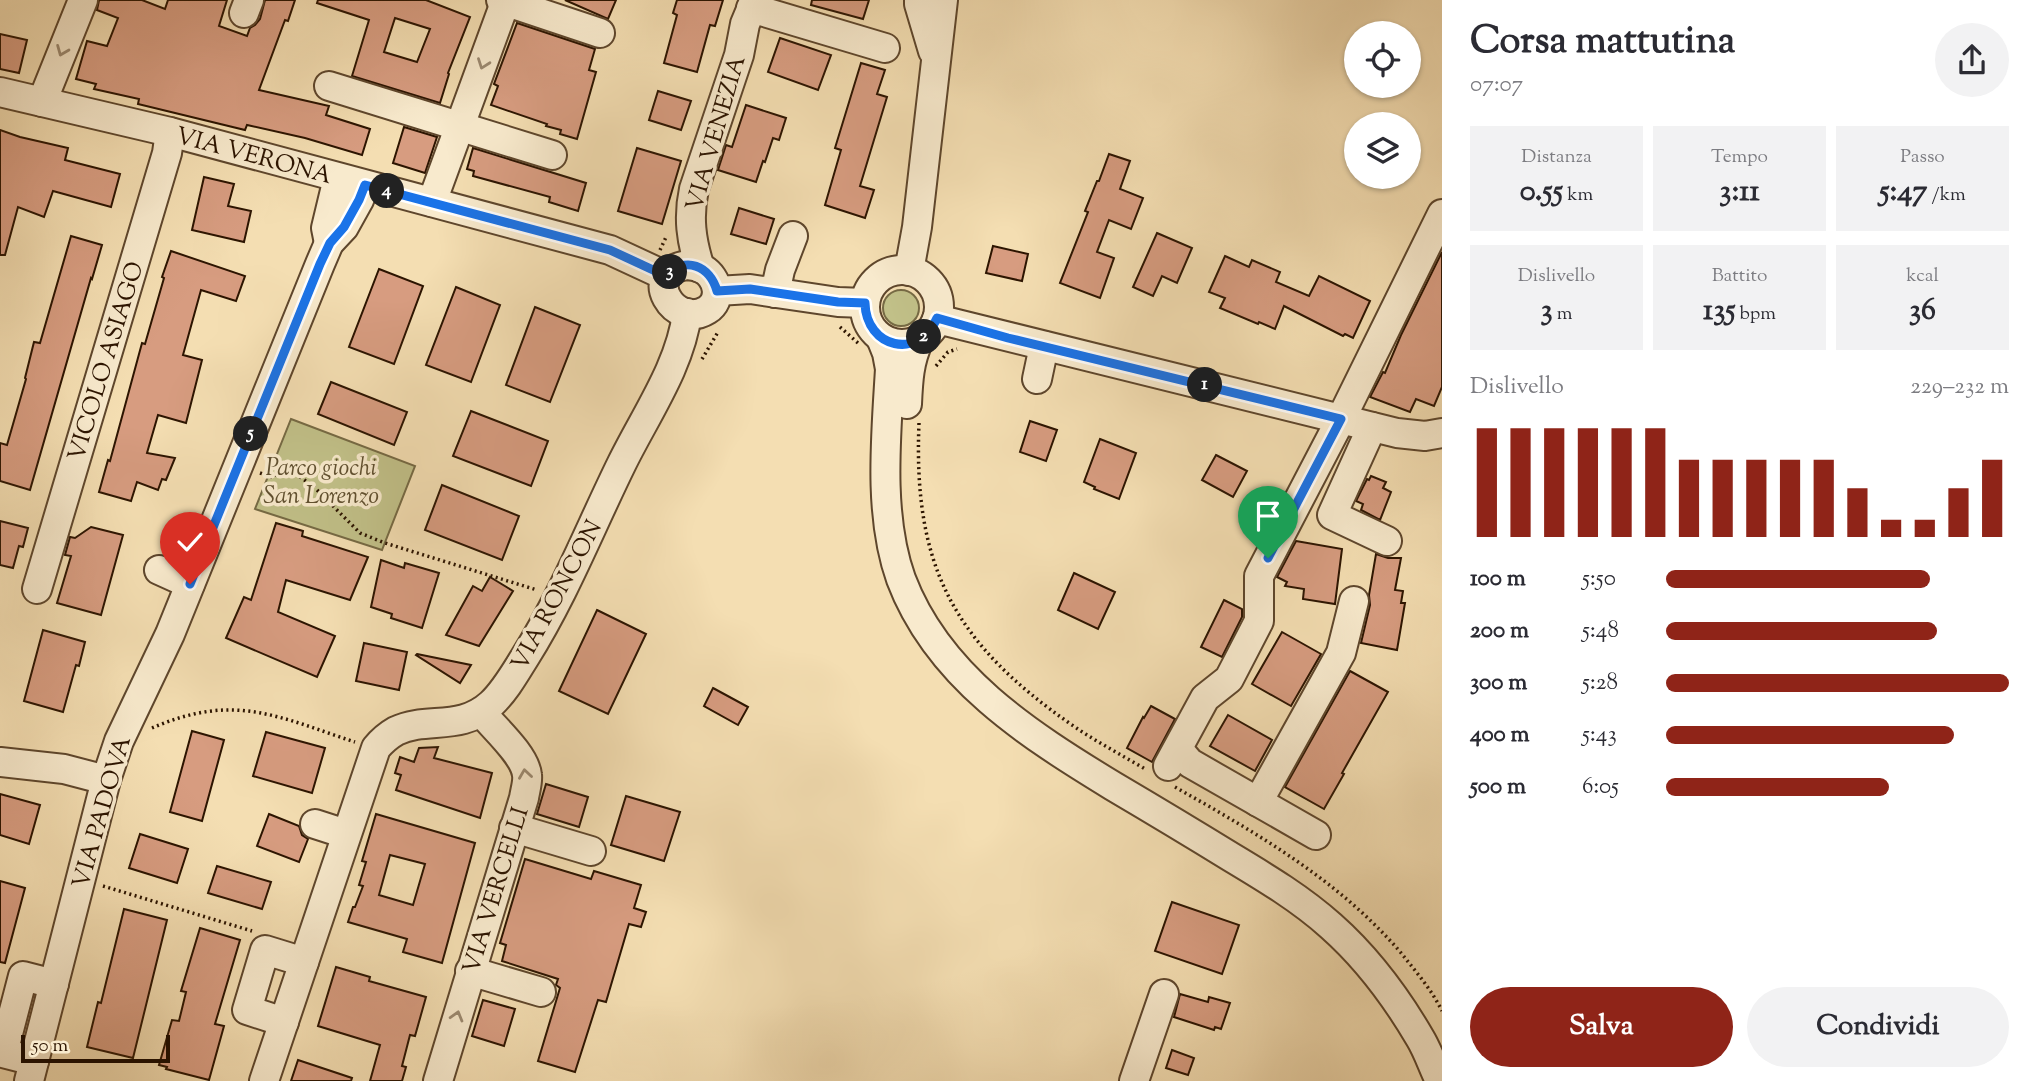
<!DOCTYPE html>
<html lang="it">
<head>
<meta charset="utf-8">
<style>
	body { margin:0; font-family:"Sorts Mill Goudy",serif; background:#f2f2f3; color:#2b2b33; height:100vh; display:flex; flex-direction:column; font-size:26px; white-space:nowrap }
	* { box-sizing:border-box; margin:0 }
	p { font-size:23px; color:#7c7c81 }
	.icon { flex:none; width:38px; height:38px; fill:none; stroke:currentColor; stroke-width:2; stroke-linecap:round; stroke-linejoin:round }
	.map { position:relative; flex:1; overflow:hidden }
	.drawer { display:flex; flex-direction:column; background:#fff; width:595px }
	.drawer>* { flex:none }
	.controls { position:absolute; left:1344px; top:21px; display:grid; gap:14px }
	.controls a { display:grid; place-items:center; width:77px; height:77px; border-radius:50%; background:#fff; box-shadow:0 2px 5px #0004; font-size:35px }
	.scale { position:absolute; left:21px; bottom:18px; width:149px; box-sizing:border-box; padding-left:7px; border:4px solid #2c1400; border-top:0; font-size:19px; line-height:24px; white-space:nowrap; color:#2c1400; -webkit-text-stroke:5px #f8eacd; paint-order:stroke }
	.pin { position:absolute; display:grid; place-items:center; width:60px; height:60px; color:#fff; margin:-72px -30px; border-radius:50% 50% 50% 0; rotate:-45deg; box-shadow:0 0 7px #0007 }
	.pin .icon { rotate:45deg }
	.km { position:absolute; width:35px; height:35px; margin:-18px; border-radius:50%; background:#222; color:#fff; font-size:19px; line-height:35px; text-align:center }
	.round { display:grid; place-items:center; flex:none; width:74px; height:74px; border-radius:37px; background:#f2f2f3 }
	.headline { display:flex; align-items:center; justify-content:space-between; height:119px; padding:0 28px }
	h1 { font-size:38px; font-weight:800; line-height:52px }
	.stats { display:grid; grid-template-columns:repeat(3,1fr); gap:10px; height:119px; padding:7px 28px }
	.stats div { display:grid; align-content:center; border-radius:0px; background:#f2f2f3; text-align:center }
	.stats b { font-size:30px; font-weight:800 }
	.stats small { font-size:19px; font-weight:400 }
	.stats p { font-size:19px }
	.chart { height:196px; padding:14px 28px }
	.chart p { display:flex; justify-content:space-between }
	.chart svg { width:100%; height:126px; margin-top:7px; stroke:#8f2418; stroke-width:6 }
	.primary-button { display:flex; gap:14px; margin-top:auto; padding:14px 28px }
	.primary-button a { flex:1; height:80px; border-radius:42px; background:#8f2418; color:#fff; font-size:28px; font-weight:800; line-height:80px; text-align:center }
	.primary-button a+a { background:#f2f2f3; color:#2b2b33 }
	ul { padding:0 28px; list-style:none; font-size:23px }
	li { display:grid; grid-template-columns:112px 84px 1fr; align-items:center; height:52px }
	li i { height:18px; border-radius:9px; background:#8f2418 }
	main { display:flex; flex:1; min-height:0 }
	.map>svg:first-child { display:block }
</style>
</head>
<body>
<main>
<div class="map">
<svg width="1442" height="1081" viewBox="0 0 1442 1081">
	<rect width="100%" height="100%" fill="#f4deb2"/>
	<filter id="stains"><feTurbulence type="fractalNoise" baseFrequency=".00286" numOctaves="4"/><feColorMatrix values="0 0 0 0 .2 0 0 0 0 .09 0 0 0 0 .02 0 0 0 .5 -.17"/></filter>
	<radialGradient id="worn" r=".72"><stop offset=".6" stop-color="#630" stop-opacity="0"/><stop offset="1" stop-color="#630" stop-opacity=".3"/></radialGradient>
	<!-- green -->
	<g fill="#c1c088" stroke="#766a44" stroke-width="2">
		<circle cx="901" cy="308" r="18"/>
		<polygon points="291,419 415,466 382,550 255,509"/>
	</g>
	<!-- building -->
	<g fill="#d79c80" stroke="#2c1400" stroke-width="2" fill-rule="evenodd">
		<polygon points="99,0 142,0 165,9 168,0 227,0 219,26 247,36 250,28 255,25 260,19 265,0 295,0 288,21 285,20 259,90 329,106 326,115 370,129 362,155 305,138 247,125 245,130 138,104 139,99 94,89 96,84 76,79 87,41 107,46 118,18 97,10"/>
		<path d="M 318,0 L 426,0 L 470,17 L 448,73 L 449,74 L 440,103 L 352,76 L 369,20 L 317,3 ZM 395,18 L 430,29 L 417,62 L 384,52 Z"/>
		<polygon points="565,0 616,0 608,19"/>
		<polygon points="677,0 723,0 715,26 710,25 697,72 664,63 677,15 673,13"/>
		<polygon points="812,0 869,0 863,19 811,5"/>
		<polygon points="517,23 595,49 589,70 596,72 577,139 560,134 561,130 546,126 547,124 491,105 498,86 494,84"/>
		<polygon points="0,34 27,40 19,73 0,69"/>
		<polygon points="780,38 831,55 818,90 768,72"/>
		<polygon points="861,63 885,70 877,94 887,97 860,186 874,190 865,218 825,205 841,150 835,148"/>
		<polygon points="658,91 691,101 681,130 649,120"/>
		<polygon points="746,105 786,118 779,140 773,138 765,162 763,161 756,182 718,170 726,145 732,147"/>
		<polygon points="404,127 437,137 425,173 393,163"/>
		<polygon points="0,130 20,137 68,148 65,160 120,174 111,207 53,191 44,217 18,207 5,255 0,255"/>
		<polygon points="473,148 586,183 578,211 549,202 550,197 473,176 474,171 467,169"/>
		<polygon points="637,148 681,161 662,224 618,211"/>
		<polygon points="1109,154 1130,161 1120,189 1143,198 1131,229 1109,220 1097,252 1114,258 1100,298 1060,283 1088,212 1085,211 1097,181 1099,181"/>
		<polygon points="204,177 234,184 228,206 251,211 244,242 192,230"/>
		<polygon points="739,208 774,219 766,244 731,234"/>
		<polygon points="1157,233 1192,248 1177,283 1162,276 1153,296 1133,287"/>
		<polygon points="71,236 102,245 92,279 91,278 30,490 0,481 0,443 7,445 26,379 25,378 34,342 40,343"/>
		<polygon points="993,246 1028,254 1022,281 986,273"/>
		<polygon points="171,251 245,276 236,301 201,290 183,355 202,360 186,423 158,415 147,453 175,458 166,480 162,479 158,490 137,482 131,501 99,492 108,460 110,461 142,343 145,344 164,278 162,277"/>
		<polygon points="1442,252 1442,387 1434,406 1416,399 1410,412 1370,397 1383,372 1385,373 1401,335"/>
		<polygon points="1225,256 1249,267 1252,260 1280,272 1276,282 1309,296 1319,276 1370,301 1353,338 1345,334 1343,336 1284,306 1275,329 1259,322 1258,324 1220,308 1225,298 1209,292"/>
		<polygon points="379,269 423,286 394,364 349,347"/>
		<polygon points="456,287 500,305 471,382 426,365"/>
		<polygon points="535,307 580,325 550,402 506,385"/>
		<polygon points="331,382 407,412 394,445 318,414"/>
		<polygon points="471,411 548,441 531,486 453,456"/>
		<polygon points="1030,421 1057,430 1046,461 1020,452"/>
		<polygon points="1100,439 1136,453 1119,499 1094,489 1095,487 1084,482"/>
		<polygon points="1216,455 1247,471 1233,497 1202,480"/>
		<polygon points="1371,476 1386,482 1383,488 1391,492 1380,520 1361,510 1363,504 1356,501 1367,479 1369,480"/>
		<polygon points="442,485 519,516 502,560 425,530"/>
		<polygon points="0,521 28,528 23,547 19,546 13,568 0,565"/>
		<polygon points="276,523 303,531 302,536 368,557 350,600 286,580 278,612 335,636 317,677 226,638 244,597 251,600"/>
		<polygon points="91,527 123,535 101,615 57,603 71,556 65,555 70,537 75,538"/>
		<polygon points="1296,541 1342,549 1335,604 1303,599 1304,589 1285,586 1287,582 1277,577"/>
		<polygon points="1376,554 1388,558 1401,558 1395,590 1403,591 1401,603 1405,603 1397,650 1361,643 1370,605 1369,595"/>
		<polygon points="381,560 404,568 405,563 439,573 422,628 391,618 392,614 371,607"/>
		<polygon points="1074,573 1115,592 1098,629 1058,610"/>
		<polygon points="490,577 513,591 479,646 446,635 473,586 482,591"/>
		<polygon points="1224,600 1242,609 1242,617 1222,657 1201,647"/>
		<polygon points="597,610 646,634 608,714 559,691"/>
		<polygon points="43,630 85,642 79,666 76,665 63,712 24,701"/>
		<polygon points="1282,632 1321,654 1291,706 1252,684"/>
		<polygon points="364,643 407,652 399,690 356,681"/>
		<polygon points="417,654 471,665 460,683 416,655"/>
		<polygon points="1350,671 1388,692 1342,773 1344,774 1324,809 1285,787"/>
		<polygon points="713,688 748,707 738,725 704,706"/>
		<polygon points="1151,706 1175,719 1152,762 1127,748 1143,717 1144,718"/>
		<polygon points="1228,715 1272,740 1255,771 1210,746"/>
		<polygon points="192,731 224,740 202,821 170,812"/>
		<polygon points="266,732 325,748 312,793 253,776"/>
		<polygon points="438,747 434,758 492,773 480,818 396,790 401,775 395,773 400,757 414,762 419,748"/>
		<polygon points="546,784 588,797 579,827 537,814"/>
		<polygon points="0,794 40,805 29,844 0,835"/>
		<polygon points="626,796 680,812 664,861 611,845"/>
		<polygon points="269,814 299,826 302,835 308,839 299,862 257,846"/>
		<path d="M 376,814 L 475,843 L 442,963 L 403,952 L 407,939 L 348,922 L 353,907 L 355,907 L 363,886 L 359,885 L 366,862 L 362,861 ZM 390,855 L 425,864 L 413,905 L 379,895 Z"/>
		<polygon points="140,834 188,849 177,883 129,868"/>
		<polygon points="525,859 591,879 594,871 641,885 634,908 646,912 641,927 629,924 606,1002 598,1000 575,1072 538,1061 560,988 556,985 558,979 502,961 506,945 500,943"/>
		<polygon points="217,866 271,882 262,909 208,893"/>
		<polygon points="0,881 25,888 5,963 0,962"/>
		<polygon points="1172,902 1239,925 1222,974 1155,951"/>
		<polygon points="124,909 167,920 133,1058 87,1047 98,1002 101,1003"/>
		<polygon points="200,928 240,940 215,1024 224,1026 209,1080 166,1069 167,1067 159,1065 172,1020 179,1021 186,992 181,991"/>
		<polygon points="336,967 370,977 369,981 426,997 415,1036 410,1035 402,1066 406,1067 402,1081 370,1081 380,1045 318,1026"/>
		<polygon points="1180,994 1208,1002 1209,997 1230,1003 1221,1029 1215,1027 1214,1030 1174,1017"/>
		<polygon points="483,1000 515,1009 504,1046 472,1036"/>
		<polygon points="1172,1050 1194,1058 1188,1075 1166,1068"/>
		<polygon points="298,1060 352,1078 351,1081 291,1081"/>
	</g>
	<g fill="none" stroke-linecap="round" stroke-linejoin="round">
		<defs>
			<g id="minor">
				<polyline points="501,0 600,33"/>
				<polyline points="919,0 919,4 933,51"/>
				<polyline points="751,8 885,48"/>
				<polyline points="244,13 249,0"/>
				<polyline points="329,86 552,155"/>
				<polyline points="0,92 170,132 610,250 666,276"/>
				<polyline points="42,102 83,0"/>
				<polyline points="432,202 506,0"/>
				<polyline points="329,243 326,228 338,178"/>
				<path d="M 687,265 C 692,266 698,266 703,269 C 718,278 723,300 707,310 C 675,330 639,273 687,265 Z"/>
				<path d="M 700,268 C 691,240 688,217 694,189 L 739,55 L 745,24 L 755,0"/>
				<circle cx="902" cy="307" r="37"/>
				<polyline points="909,271 917,227 943,0"/>
				<polyline points="717,291 750,289 838,302 865,303"/>
				<polyline points="775,293 780,270 793,236"/>
				<polyline points="937,319 1397,433 1425,436 1442,433"/>
				<path d="M 881,338 L 887,353 L 890,369 C 886,436 878,515 901,579 C 938,677 1028,734 1113,786 C 1152,809 1192,833 1231,857 C 1266,878 1301,899 1331,926 C 1366,957 1396,997 1420,1038 C 1428,1051 1433,1067 1440,1081"/>
				<polyline points="1037,379 1044,346"/>
				<path d="M 907,404 C 908,381 909,361 919,340"/>
				<polyline points="1372,427 1332,515 1387,541"/>
				<polyline points="159,570 190,584"/>
				<polyline points="37,589 167,153 170,132"/>
				<polyline points="1178,749 1190,763 1316,835"/>
				<polyline points="0,762 64,769 106,780"/>
				<polyline points="1168,766 1205,698 1229,679 1259,621 1259,576 1341,419 1442,214"/>
				<polyline points="1258,802 1341,653 1354,601"/>
				<polyline points="315,824 346,834"/>
				<polyline points="514,828 591,851"/>
				<polyline points="470,971 541,992"/>
				<polyline points="284,1022 247,1010 265,950 304,962"/>
				<polyline points="34,1061 3,1053 23,976 54,984"/>
				<polyline points="29,1081 106,780 119,741 170,634 320,264 329,243 344,227 359,200 365,185"/>
				<path d="M 264,1081 L 376,748 C 381,742 389,735 396,731 C 428,716 460,732 491,704 C 505,691 515,673 525,657 C 564,595 590,528 622,463 C 645,416 681,365 687,313"/>
				<path d="M 438,1081 L 524,798 C 525,791 528,782 527,775 C 525,755 494,728 481,712"/>
				<polyline points="1134,1081 1164,994"/>
			</g>
		</defs>
		<!-- minor casing -->
		<use href="#minor" stroke="#5e462c" stroke-width="32"/>
		<!-- path -->
		<g stroke="#2c1400" stroke-width="3.5" stroke-dasharray="2 3.5" stroke-linecap="butt">
			<polyline points="660,250 667,235"/>
			<polyline points="840,327 858,343"/>
			<polyline points="702,359 718,332"/>
			<polyline points="936,366 948,352 957,349"/>
			<path d="M 919,423 C 913,567 954,643 1072,725 C 1095,741 1120,754 1145,769"/>
			<polyline points="260,473 274,478 280,463 313,486 360,533 385,543 537,590"/>
			<path d="M 152,728 C 175,718 202,710 227,710 C 270,709 314,729 355,742"/>
			<path d="M 1175,787 C 1258,834 1340,881 1402,954 C 1416,972 1432,990 1442,1011"/>
			<polyline points="103,886 252,931"/>
		</g>
		<!-- minor -->
		<use href="#minor" stroke="#f8eacd" stroke-width="28"/>
	</g>
	<!-- one-way arrows -->
	<defs><path id="oneway-chevron" d="M-2-3.5L2.5 0L-2 3.5" fill="none" stroke-width="1.6" stroke-linecap="round" stroke-linejoin="round" transform="scale(1.75)"/></defs>
	<g stroke="#9c8a71">
		<use href="#oneway-chevron" transform="translate(62 51) rotate(112)"/>
		<use href="#oneway-chevron" transform="translate(483 64) rotate(110)"/>
		<use href="#oneway-chevron" transform="translate(525 774) rotate(-98)"/>
		<use href="#oneway-chevron" transform="translate(457 1016) rotate(-74)"/>
	</g>
	<g fill="none" stroke-linecap="round" stroke-linejoin="round">
		<defs>
			<path id="route" d="M 190,584 L 320,264 L 330,243 L 344,227 L 359,200 L 365,185 L 610,250 L 666,276 C 685,255 710,266 717,291 L 750,289 L 838,302 L 865,303 C 866,348 919,361 937,318 L 1008,338 L 1341,419 L 1268,558"/>
		</defs>
		<!-- route casing -->
		<use href="#route" stroke="#fff" stroke-width="14"/>
		<!-- route -->
		<use href="#route" stroke="#1a73e8" stroke-width="9"/>
	</g>
	<g text-anchor="middle" stroke-width="7" stroke-linejoin="round" paint-order="stroke">
		<!-- street labels -->
		<g font-size="24" fill="#2c1400" stroke="#f8eacd">
			<text transform="translate(715 133) rotate(-74)" y="8">VIA VENEZIA</text>
			<text transform="translate(254 155) rotate(15)" y="8">VIA VERONA</text>
			<text transform="translate(105 361) rotate(-73)" y="8">VICOLO ASIAGO</text>
			<text transform="translate(556 595) rotate(-62)" y="8">VIA RONCON</text>
			<text transform="translate(101 812) rotate(-74)" y="8">VIA PADOVA</text>
			<text transform="translate(495 890) rotate(-73)" y="8">VIA VERCELLI</text>
		</g>
		<!-- park labels -->
		<g font-size="24" font-style="italic" fill="#605030" stroke="#f8eacd">
			<text x="321" y="475">Parco giochi<tspan x="321" dy="28">San Lorenzo</tspan></text>
		</g>
	</g>
	<rect width="100%" height="100%" filter="url(#stains)"/>
	<rect width="100%" height="100%" fill="url(#worn)"/>
</svg>
<div class="controls">
<a><svg class="icon" aria-label="locate" viewBox="0 0 24 24"><circle cx="12" cy="12" r="6"/><path d="M12 2v4M12 18v4M2 12h4M18 12h4"/></svg></a>
<a><svg class="icon" aria-label="layers" viewBox="0 0 24 24"><path d="M12 4l9 5-9 5-9-5zM3 14l9 5 9-5"/></svg></a>
</div>
<div class="scale">50 m</div>
<div class="pin" style="left:1268px;top:558px;background:#1e9e55"><svg class="icon" aria-label="arrive" viewBox="0 0 24 24"><path d="M6 21V4h12l-3 4 3 4H6"/></svg></div>
<div class="pin" style="left:190px;top:584px;background:#d93025"><svg class="icon" aria-label="check" viewBox="0 0 24 24"><path d="M5 12l5 5 9-10"/></svg></div>
<b class="km" style="left:1205px;top:385px">1</b>
<b class="km" style="left:924px;top:337px">2</b>
<b class="km" style="left:670px;top:272px">3</b>
<b class="km" style="left:387px;top:191px">4</b>
<b class="km" style="left:251px;top:434px">5</b>
</div>
<section class="drawer">
<div class="headline"><div><h1>Corsa mattutina</h1><p>07:07</p></div><a class="round"><svg class="icon" aria-label="share" viewBox="0 0 24 24"><path d="M12 15V3M7 8l5-5 5 5M5 13v7h14v-7"/></svg></a></div>
<div class="stats">
<div><p>Distanza</p><b>0.55<small> km</small></b></div>
<div><p>Tempo</p><b>3:11</b></div>
<div><p>Passo</p><b>5:47<small> /km</small></b></div>
</div>
<div class="stats">
<div><p>Dislivello</p><b>3<small> m</small></b></div>
<div><p>Battito</p><b>135<small> bpm</small></b></div>
<div><p>kcal</p><b>36</b></div>
</div>
<div class="chart"><p><span>Dislivello</span>229–232 m</p>
<svg viewBox="0 0 160 44" preserveAspectRatio="none"><path d="M5 44V6M15 44V6M25 44V6M35 44V6M45 44V6M55 44V6M65 44V17M75 44V17M85 44V17M95 44V17M105 44V17M115 44V27M125 44V38M135 44V38M145 44V27M155 44V17"/></svg>
</div>
<ul>
<li><b>100 m</b>5:50<i style="width:77%"></i></li>
<li><b>200 m</b>5:48<i style="width:79%"></i></li>
<li><b>300 m</b>5:28<i style="width:100%"></i></li>
<li><b>400 m</b>5:43<i style="width:84%"></i></li>
<li><b>500 m</b>6:05<i style="width:65%"></i></li>
</ul>
<div class="primary-button"><a>Salva</a><a>Condividi</a></div>
</section>
</main>
</body>
</html>
